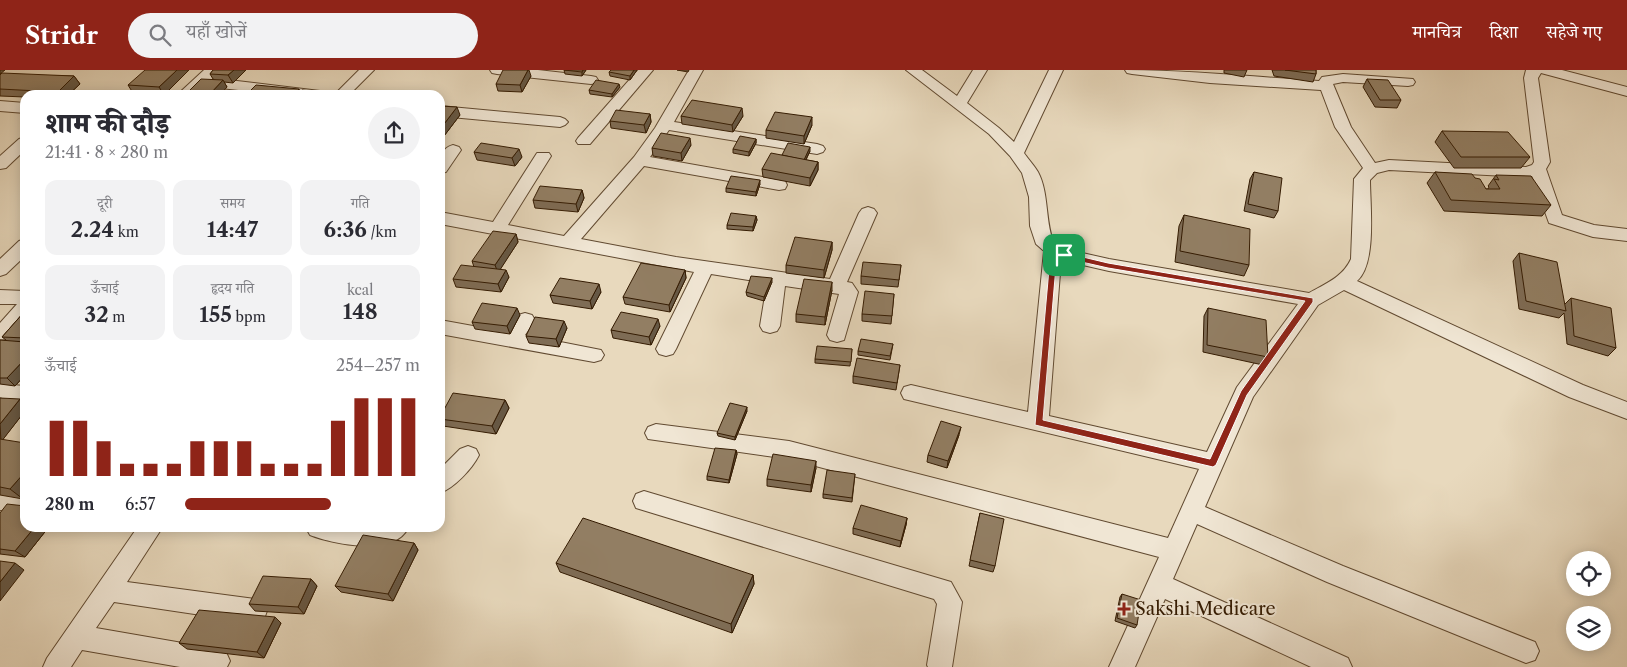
<!DOCTYPE html>
<html lang="hi">
<head>
<meta charset="utf-8">
<style>
	body { margin:0; font-family:"Libre Caslon Text","Noto Serif Devanagari",serif; background:#f2f2f3; color:#2b2b33; height:100vh; display:flex; flex-direction:column; font-size:19px; white-space:nowrap }
	* { box-sizing:border-box; margin:0 }
	p { font-size:16px; color:#7c7c81 }
	.icon { flex:none; width:28px; height:28px; fill:none; stroke:currentColor; stroke-width:2; stroke-linecap:round; stroke-linejoin:round }
	.map { position:relative; flex:1; overflow:hidden }
	.panel { position:absolute; left:20px; top:20px; width:425px; height:442px; display:flex; flex-direction:column; background:#fff; border-radius:15px; box-shadow:0 2px 12px #0003 }
	.panel>* { flex:none }
	.controls { position:absolute; left:1566px; top:481px; display:grid; gap:10px }
	.controls a { display:grid; place-items:center; width:45px; height:45px; border-radius:50%; background:#fff; box-shadow:0 2px 12px #0003; font-size:25px }
	.pin { position:absolute; display:grid; place-items:center; width:42px; height:42px; color:#fff; margin:-21px; border-radius:10px; box-shadow:0 2px 8px #0006 }
	.round { display:grid; place-items:center; flex:none; width:52px; height:52px; border-radius:26px; background:#f2f2f3 }
	.headline { display:flex; align-items:center; justify-content:space-between; height:85px; padding:0 25px }
	h1 { font-size:28px; font-weight:800; line-height:38px }
	.stats { display:grid; grid-template-columns:repeat(3,1fr); gap:8px; height:85px; padding:5px 25px }
	.stats div { display:grid; align-content:center; border-radius:12px; background:#f2f2f3; text-align:center }
	.stats b { font-size:21px; font-weight:800 }
	.stats small { font-size:14px; font-weight:400 }
	.stats p { font-size:14px }
	.chart { height:140px; padding:10px 25px }
	.chart p { display:flex; justify-content:space-between }
	.chart svg { width:100%; height:90px; margin-top:5px; stroke:#8f2418; stroke-width:6 }
	ul { padding:0 25px; list-style:none; font-size:16px }
	li { display:grid; grid-template-columns:80px 60px 1fr; align-items:center; height:38px }
	li i { height:12px; border-radius:6px; background:#8f2418 }
	header { display:flex; align-items:center; gap:30px; box-sizing:border-box; height:70px; padding:0 25px; background:#8f2418; color:#fff }
	header strong { font-size:24px }
	nav { display:flex; gap:28px; margin-inline-start:auto; font-size:18px }
	.search { width:350px; height:45px; background:#f2f2f3; display:flex; align-items:center; gap:12px; box-sizing:border-box; padding:0 18px; border-radius:28px; color:#7c7c81; font-size:19px }
	.map>svg:first-child { display:block }
</style>
</head>
<body>
<header>
<strong>Stridr</strong>
<div class="search"><svg class="icon" aria-label="search" viewBox="0 0 24 24"><circle cx="10" cy="10" r="6"/><path d="M15 15l6 6"/></svg>यहाँ खोजें</div>
<nav><a>मानचित्र</a><a>दिशा</a><a>सहेजे गए</a></nav>
</header>
<div class="map">
<svg width="1627" height="597" viewBox="0 0 1627 597">
	<rect width="100%" height="100%" fill="#e8d9bd"/>
	<filter id="stains"><feTurbulence type="fractalNoise" baseFrequency=".004" numOctaves="4"/><feColorMatrix values="0 0 0 0 .2 0 0 0 0 .09 0 0 0 0 .02 0 0 0 .5 -.17"/></filter>
	<radialGradient id="worn" r=".72"><stop offset=".6" stop-color="#630" stop-opacity="0"/><stop offset="1" stop-color="#630" stop-opacity=".3"/></radialGradient>
	<g fill="none" stroke-linecap="round" stroke-linejoin="round">
		<defs>
			<g id="street">
				<polygon points="204,0 214,0 216,3 212,8 320,21 325,22 327,25 282,25 203,16 193,25 177,25"/>
				<polygon points="359,0 374,0 349,25 334,25"/>
				<polygon points="490,0 538,0 591,6 596,7 598,10 596,13 591,14 497,4 492,3"/>
				<polygon points="638,0 653,0 590,74 578,74 576,71 578,68"/>
				<polygon points="689,0 703,0 674,52 817,74 823,76 825,79 823,82 817,84 669,60 650,87 779,110 785,111 787,115 785,119 779,120 644,96 581,169 676,187 830,209 859,143 862,139 868,137 874,139 877,143 847,212 852,213 858,222 844,270 837,272 830,270 827,265 839,224 785,216 780,256 777,261 770,263 763,261 760,256 767,213 711,204 676,279 673,284 666,286 659,284 656,279 694,202 440,154 440,142 493,152 537,83 549,83 551,86 508,155 564,166 634,87 655,58"/>
				<path d="M 906,0 L 922,0 L 957,26 L 973,0 L 987,0 L 967,33 L 999,58 L 1014,72 L 1049,0 L 1063,0 L 1024,83 C 1028,89 1034,95 1038,102 C 1049,123 1045,149 1053,171 L 1069,180 L 1109,189 L 1309,223 C 1325,214 1343,207 1351,189 L 1354,109 L 1363,98 L 1335,57 L 1321,20 L 1210,13 L 1132,4 L 1127,3 L 1125,0 C 1189,0 1254,7 1319,11 L 1322,7 L 1343,4 L 1413,9 L 1415,12 L 1413,15 L 1408,16 L 1343,12 L 1333,14 L 1351,57 L 1375,93 L 1389,90 L 1526,97 L 1532,95 L 1534,92 L 1524,8 L 1526,0 L 1562,0 L 1627,17 L 1627,26 L 1541,3 L 1538,8 L 1550,92 L 1546,99 L 1562,145 L 1594,155 L 1627,159 L 1627,171 L 1593,167 L 1549,153 L 1532,106 L 1526,107 L 1389,100 L 1377,103 L 1370,110 C 1370,135 1377,194 1357,211 L 1583,315 L 1627,332 L 1627,349 L 1569,327 L 1344,220 L 1318,235 L 1253,327 L 1205,437 L 1343,496 L 1535,572 L 1539,581 L 1535,590 L 1526,593 L 1327,512 L 1197,454 L 1173,509 L 1348,588 L 1352,597 L 1311,597 L 1165,529 L 1135,597 L 1109,597 L 1159,487 L 789,389 L 648,369 L 645,363 L 648,357 L 656,354 L 789,371 L 1168,468 L 1199,399 L 904,329 L 901,323 L 904,317 L 911,315 L 1028,342 L 1044,181 L 1036,174 L 1030,156 L 1029,127 L 1022,103 L 1010,86 L 989,64 ZM 1061,190 L 1109,201 L 1298,234 L 1237,317 L 1207,382 L 1049,346 Z"/>
				<polygon points="0,31 25,33 25,43 0,41"/>
				<polygon points="440,36 560,47 565,49 568,52 565,55 560,57 440,46"/>
				<polygon points="25,67 25,80 6,98 0,99 0,86 19,69"/>
				<path d="M 453,75 L 459,77 L 461,80 L 446,102 L 440,103 C 440,91 439,79 453,75 Z"/>
				<polygon points="25,169 25,186 6,204 0,206 0,189 19,171"/>
				<polygon points="0,220 25,221 25,250 7,271 0,273 0,253 17,234 0,234"/>
				<polygon points="525,243 532,245 535,250 525,265 601,280 604,285 601,290 594,292 440,264 440,250 506,262 518,245"/>
				<polygon points="0,314 25,316 25,332 0,330"/>
				<path d="M 468,376 L 476,379 L 479,385 C 472,399 454,418 440,423 L 440,399 L 460,379 Z"/>
				<polygon points="0,420 25,424 25,444 0,440"/>
				<polygon points="644,421 951,512 962,532 952,597 928,597 927,595 937,534 934,529 636,438 633,431 636,424"/>
				<polygon points="137,458 162,458 127,512 255,529 264,533 267,541 264,549 255,553 114,532 96,558 217,579 226,582 230,591 227,597 180,597 82,580 71,597 43,597 47,588"/>
				<path d="M 306,458 L 408,458 C 394,487 333,474 310,465 Z"/>
			</g>
		</defs>
		<!-- street casing -->
		<use href="#street" stroke="#614a31" stroke-width="2"/>
		<!-- street -->
		<use href="#street" fill="#f0e6d4" fill-rule="evenodd"/>
	</g>
	<!-- wall -->
	<g fill="#7e6c55" stroke="#341b02">
		<polygon points="189,0 164,25 133,23 128,15"/>
		<polygon points="213,0 246,0 233,13 224,12 227,17 213,9 210,4"/>
		<polygon points="564,0 586,0 582,6 565,4"/>
		<polygon points="611,0 637,0 630,10 610,6 609,2"/>
		<polygon points="677,0 689,0 688,2"/>
		<polygon points="1224,0 1247,0 1244,7 1224,3"/>
		<polygon points="1272,0 1316,0 1316,4 1313,12 1274,6"/>
		<polygon points="0,5 74,6 80,14 68,25 25,25 25,27 0,26"/>
		<polygon points="531,6 522,22 498,21 496,14"/>
		<polygon points="1367,9 1401,30 1397,38 1375,37 1363,17"/>
		<polygon points="620,17 612,27 590,24 589,20"/>
		<polygon points="440,36 460,45 444,66 440,65"/>
		<polygon points="650,44 651,52 646,63 611,58 610,51"/>
		<polygon points="681,46 743,46 733,62 682,54"/>
		<polygon points="812,55 804,74 766,68 766,60"/>
		<polygon points="1442,61 1530,87 1521,98 1454,98 1435,72"/>
		<polygon points="756,69 756,73 749,86 733,83 733,79"/>
		<polygon points="691,75 682,91 653,86 652,78"/>
		<polygon points="810,81 806,90 818,92 818,100 810,116 763,107 762,99 782,85"/>
		<polygon points="474,82 522,87 515,96 477,90"/>
		<polygon points="1254,102 1278,141 1274,148 1244,141 1250,109"/>
		<polygon points="1435,102 1475,108 1486,119 1488,119 1489,117 1488,116 1496,105 1551,135 1542,146 1444,141 1427,113"/>
		<polygon points="760,114 756,126 726,122 726,118"/>
		<polygon points="582,120 584,128 578,142 535,138 533,130"/>
		<polygon points="1184,145 1249,195 1244,206 1175,192 1179,156"/>
		<polygon points="756,146 757,150 753,161 727,159 727,155"/>
		<polygon points="516,164 518,172 500,199 509,207 501,222 456,217 453,209 474,197 472,191"/>
		<polygon points="832,172 832,180 824,208 786,203 786,195"/>
		<polygon points="1519,183 1565,234 1571,228 1616,278 1608,286 1567,274 1564,243 1559,248 1519,239 1513,191"/>
		<polygon points="901,195 898,217 861,214 861,206"/>
		<polygon points="685,200 686,208 670,242 625,234 623,227"/>
		<polygon points="772,212 764,231 747,226 746,222"/>
		<polygon points="832,220 825,255 796,252 796,244"/>
		<polygon points="601,222 592,239 553,233 550,225"/>
		<polygon points="894,224 891,254 862,251 862,244"/>
		<polygon points="1208,238 1268,287 1263,295 1203,282 1204,246"/>
		<polygon points="25,241 25,305 15,316 0,314 0,270 6,270 2,267"/>
		<polygon points="520,245 510,264 475,259 472,252"/>
		<polygon points="660,256 651,275 613,268 611,260"/>
		<polygon points="567,258 559,277 529,273 526,266"/>
		<polygon points="893,274 890,290 858,285 858,281"/>
		<polygon points="852,279 850,296 815,293 815,289"/>
		<polygon points="900,295 896,320 853,313 853,306"/>
		<polygon points="0,328 25,333 25,341 3,369 23,429 0,425"/>
		<polygon points="505,330 509,338 496,364 443,356 440,350 440,347"/>
		<polygon points="747,341 735,370 718,366 717,363"/>
		<polygon points="959,365 947,398 927,392 928,385"/>
		<polygon points="736,380 737,384 729,413 707,410 707,406"/>
		<polygon points="816,398 811,422 767,416 767,409"/>
		<polygon points="855,404 852,432 823,428 823,424"/>
		<polygon points="0,443 25,458 48,458 25,487 0,484"/>
		<polygon points="980,443 995,496 993,502 969,496"/>
		<polygon points="907,448 906,455 900,477 853,464 853,458"/>
		<polygon points="414,473 418,480 393,531 341,522 335,516"/>
		<polygon points="556,493 753,505 754,514 732,563 560,502"/>
		<polygon points="311,509 317,516 304,544 255,541 249,534"/>
		<polygon points="1122,524 1137,555 1135,558 1115,551 1120,527"/>
		<polygon points="281,553 264,588 187,579 179,573"/>
	</g>
	<!-- shaded-wall -->
	<g fill="#665845" stroke="#341b02">
		<polygon points="0,0 5,0 0,4"/>
		<polygon points="177,0 189,0 164,25 159,17"/>
		<polygon points="234,0 246,0 233,13 228,5"/>
		<polygon points="528,0 529,0 531,6 522,22 520,15"/>
		<polygon points="583,0 586,0 582,6 582,2"/>
		<polygon points="634,0 637,0 630,10 630,6"/>
		<polygon points="74,6 80,14 68,25 60,25 58,22"/>
		<polygon points="223,10 227,17 220,25 209,25"/>
		<polygon points="619,14 620,17 612,27 612,24"/>
		<polygon points="299,19 302,25 293,25"/>
		<polygon points="457,37 460,45 444,66 441,58"/>
		<polygon points="742,38 743,46 733,62 732,55"/>
		<polygon points="650,44 651,52 646,63 644,55"/>
		<polygon points="812,47 812,55 804,74 804,66"/>
		<polygon points="690,68 691,75 682,91 681,83"/>
		<polygon points="756,69 756,73 749,86 749,82"/>
		<polygon points="810,77 810,81 803,95 803,91"/>
		<polygon points="519,79 522,87 515,96 512,88"/>
		<polygon points="818,92 818,100 810,116 810,108"/>
		<polygon points="760,110 760,114 756,126 756,122"/>
		<polygon points="582,120 584,128 578,142 576,134"/>
		<polygon points="756,146 757,150 753,161 753,157"/>
		<polygon points="516,164 518,172 498,203 495,195"/>
		<polygon points="832,172 832,180 824,208 824,200"/>
		<polygon points="506,200 509,207 501,222 498,214"/>
		<polygon points="685,200 686,208 670,242 669,235"/>
		<polygon points="772,208 772,212 764,231 764,227"/>
		<polygon points="832,212 832,220 825,255 825,247"/>
		<polygon points="599,214 601,222 592,239 590,231"/>
		<polygon points="517,238 520,245 510,264 507,256"/>
		<polygon points="658,249 660,256 651,275 649,267"/>
		<polygon points="564,251 567,258 559,277 556,269"/>
		<polygon points="25,289 25,305 15,316 7,308"/>
		<polygon points="20,329 25,333 25,341 1,372 0,354"/>
		<polygon points="505,330 509,338 496,364 492,356"/>
		<polygon points="747,337 747,341 735,370 735,367"/>
		<polygon points="961,357 959,365 947,398 948,391"/>
		<polygon points="736,380 737,384 729,413 729,410"/>
		<polygon points="816,391 816,398 811,422 811,415"/>
		<polygon points="25,402 25,427 23,429 10,419"/>
		<polygon points="907,448 906,455 900,477 901,471"/>
		<polygon points="34,458 48,458 25,487 15,481"/>
		<polygon points="414,473 418,480 393,531 388,524"/>
		<polygon points="15,493 24,500 0,531 0,512"/>
		<polygon points="753,505 754,514 732,563 731,554"/>
		<polygon points="311,509 317,516 304,544 298,537"/>
		<polygon points="275,547 281,553 264,588 257,582"/>
	</g>
	<!-- building -->
	<g fill="#927e63" stroke="#341b02">
		<polygon points="145,0 177,0 159,17 128,15"/>
		<polygon points="213,0 234,0 228,5 210,4"/>
		<polygon points="503,0 528,0 520,15 496,14"/>
		<polygon points="564,0 583,0 582,2"/>
		<polygon points="611,0 634,0 630,6 609,2"/>
		<polygon points="1285,0 1316,0 1316,4"/>
		<polygon points="2,3 74,6 58,22 0,19 0,5"/>
		<polygon points="201,9 223,10 209,25 185,25"/>
		<polygon points="1367,9 1388,10 1401,30 1380,30"/>
		<polygon points="596,10 619,14 612,24 589,20"/>
		<polygon points="256,15 299,19 293,25 246,25"/>
		<polygon points="302,20 328,23 325,25 297,25"/>
		<polygon points="692,30 742,38 732,55 681,46"/>
		<polygon points="440,36 457,37 441,58 440,58"/>
		<polygon points="616,40 650,44 644,55 610,51"/>
		<polygon points="775,42 812,47 804,66 766,60"/>
		<polygon points="1442,61 1508,62 1530,87 1461,87"/>
		<polygon points="661,63 690,68 681,83 652,78"/>
		<polygon points="740,66 756,69 749,82 733,79"/>
		<polygon points="481,73 519,79 512,88 474,82"/>
		<polygon points="788,73 810,77 804,90 782,85"/>
		<polygon points="771,83 818,92 810,108 762,99"/>
		<polygon points="1254,102 1282,108 1278,141 1248,134"/>
		<polygon points="1435,102 1472,104 1475,108 1480,109 1486,119 1500,119 1494,109 1499,110 1496,105 1531,106 1551,135 1451,130"/>
		<polygon points="731,106 760,110 756,122 726,118"/>
		<polygon points="540,116 582,120 576,134 533,130"/>
		<polygon points="731,143 756,146 753,157 727,155"/>
		<polygon points="1184,145 1250,159 1249,195 1180,181"/>
		<polygon points="493,161 516,164 495,195 472,191"/>
		<polygon points="795,167 832,172 824,200 786,195"/>
		<polygon points="1519,183 1557,192 1566,241 1526,231"/>
		<polygon points="863,192 901,195 899,210 861,206"/>
		<polygon points="641,193 685,200 669,235 623,227"/>
		<polygon points="461,195 506,200 498,214 453,209"/>
		<polygon points="751,206 772,208 764,227 746,222"/>
		<polygon points="560,208 599,214 590,231 550,225"/>
		<polygon points="804,209 832,212 825,247 796,244"/>
		<polygon points="865,221 894,224 892,246 862,244"/>
		<polygon points="1571,228 1611,238 1616,278 1574,266"/>
		<polygon points="482,233 517,238 507,256 472,252"/>
		<polygon points="1208,238 1266,250 1268,287 1207,275"/>
		<polygon points="25,241 25,268 2,267"/>
		<polygon points="621,242 658,249 649,267 611,260"/>
		<polygon points="535,247 564,251 556,269 526,266"/>
		<polygon points="861,269 893,274 890,286 858,281"/>
		<polygon points="0,270 25,272 25,289 7,308 0,308"/>
		<polygon points="817,276 852,279 851,292 815,289"/>
		<polygon points="857,288 900,295 897,313 853,306"/>
		<polygon points="453,323 505,330 492,356 440,349 440,347"/>
		<polygon points="0,328 20,329 0,354"/>
		<polygon points="730,333 747,337 735,367 717,363"/>
		<polygon points="941,351 961,357 948,391 928,385"/>
		<polygon points="0,369 25,373 25,402 10,419 0,417"/>
		<polygon points="715,378 736,380 729,410 707,406"/>
		<polygon points="773,384 816,391 811,415 767,409"/>
		<polygon points="827,400 855,404 852,428 823,424"/>
		<polygon points="7,434 25,436 25,458 34,458 15,481 0,479 0,443"/>
		<polygon points="861,435 907,448 901,471 853,458"/>
		<polygon points="980,443 1004,449 995,496 970,490"/>
		<polygon points="583,448 753,505 731,554 556,493"/>
		<polygon points="363,465 414,473 388,524 335,516"/>
		<polygon points="0,491 15,493 0,512"/>
		<polygon points="263,506 311,509 298,537 249,534"/>
		<polygon points="1122,524 1141,530 1137,555 1117,548"/>
		<polygon points="199,540 275,547 257,582 179,573"/>
	</g>
	<!-- route -->
	<path fill="#8f2418" stroke="#fff" fill-rule="evenodd" d="M 1051,177 L 1056,177 L 1066,183 L 1108,193 L 1313,228 L 1313,232 L 1247,325 L 1216,395 L 1213,397 L 1035,355 ZM 1057,184 L 1064,188 L 1108,198 L 1305,231 L 1241,321 L 1210,389 L 1043,350 Z"/>
	<!-- markers -->
	<path fill="#8f2418" stroke="#f0e6d4" stroke-width="2" d="M1121.5 531.5h5v5h5v5h-5v5h-5v-5h-5v-5h5z"/>
	<g text-anchor="middle" stroke-width="4" stroke-linejoin="round" paint-order="stroke">
		<!-- near-poi labels -->
		<g font-size="18" fill="#341b02" stroke="#f0e6d4" text-anchor="start">
			<text x="1135" y="545">Sakshi Medicare</text>
		</g>
	</g>
	<rect width="100%" height="100%" filter="url(#stains)"/>
	<rect width="100%" height="100%" fill="url(#worn)"/>
</svg>
<div class="controls">
<a><svg class="icon" aria-label="locate" viewBox="0 0 24 24"><circle cx="12" cy="12" r="6"/><path d="M12 2v4M12 18v4M2 12h4M18 12h4"/></svg></a>
<a><svg class="icon" aria-label="layers" viewBox="0 0 24 24"><path d="M12 4l9 5-9 5-9-5zM3 14l9 5 9-5"/></svg></a>
</div>
<div class="pin" style="left:1064px;top:185px;background:#1e9e55"><svg class="icon" aria-label="arrive" viewBox="0 0 24 24"><path d="M6 21V4h12l-3 4 3 4H6"/></svg></div>
<section class="panel">
<div class="headline"><div><h1>शाम की दौड़</h1><p>21:41 · 8 × 280 m</p></div><a class="round"><svg class="icon" aria-label="share" viewBox="0 0 24 24"><path d="M12 15V3M7 8l5-5 5 5M5 13v7h14v-7"/></svg></a></div>
<div class="stats">
<div><p>दूरी</p><b>2.24<small> km</small></b></div>
<div><p>समय</p><b>14:47</b></div>
<div><p>गति</p><b>6:36<small> /km</small></b></div>
</div>
<div class="stats">
<div><p>ऊँचाई</p><b>32<small> m</small></b></div>
<div><p>हृदय गति</p><b>155<small> bpm</small></b></div>
<div><p>kcal</p><b>148</b></div>
</div>
<div class="chart"><p><span>ऊँचाई</span>254–257 m</p>
<svg viewBox="0 0 160 44" preserveAspectRatio="none"><path d="M5 44V17M15 44V17M25 44V27M35 44V38M45 44V38M55 44V38M65 44V27M75 44V27M85 44V27M95 44V38M105 44V38M115 44V38M125 44V17M135 44V6M145 44V6M155 44V6"/></svg>
</div>
<ul>
<li><b>280 m</b>6:57<i style="width:62%"></i></li>
</ul>
</section>
</div>
</body>
</html>
